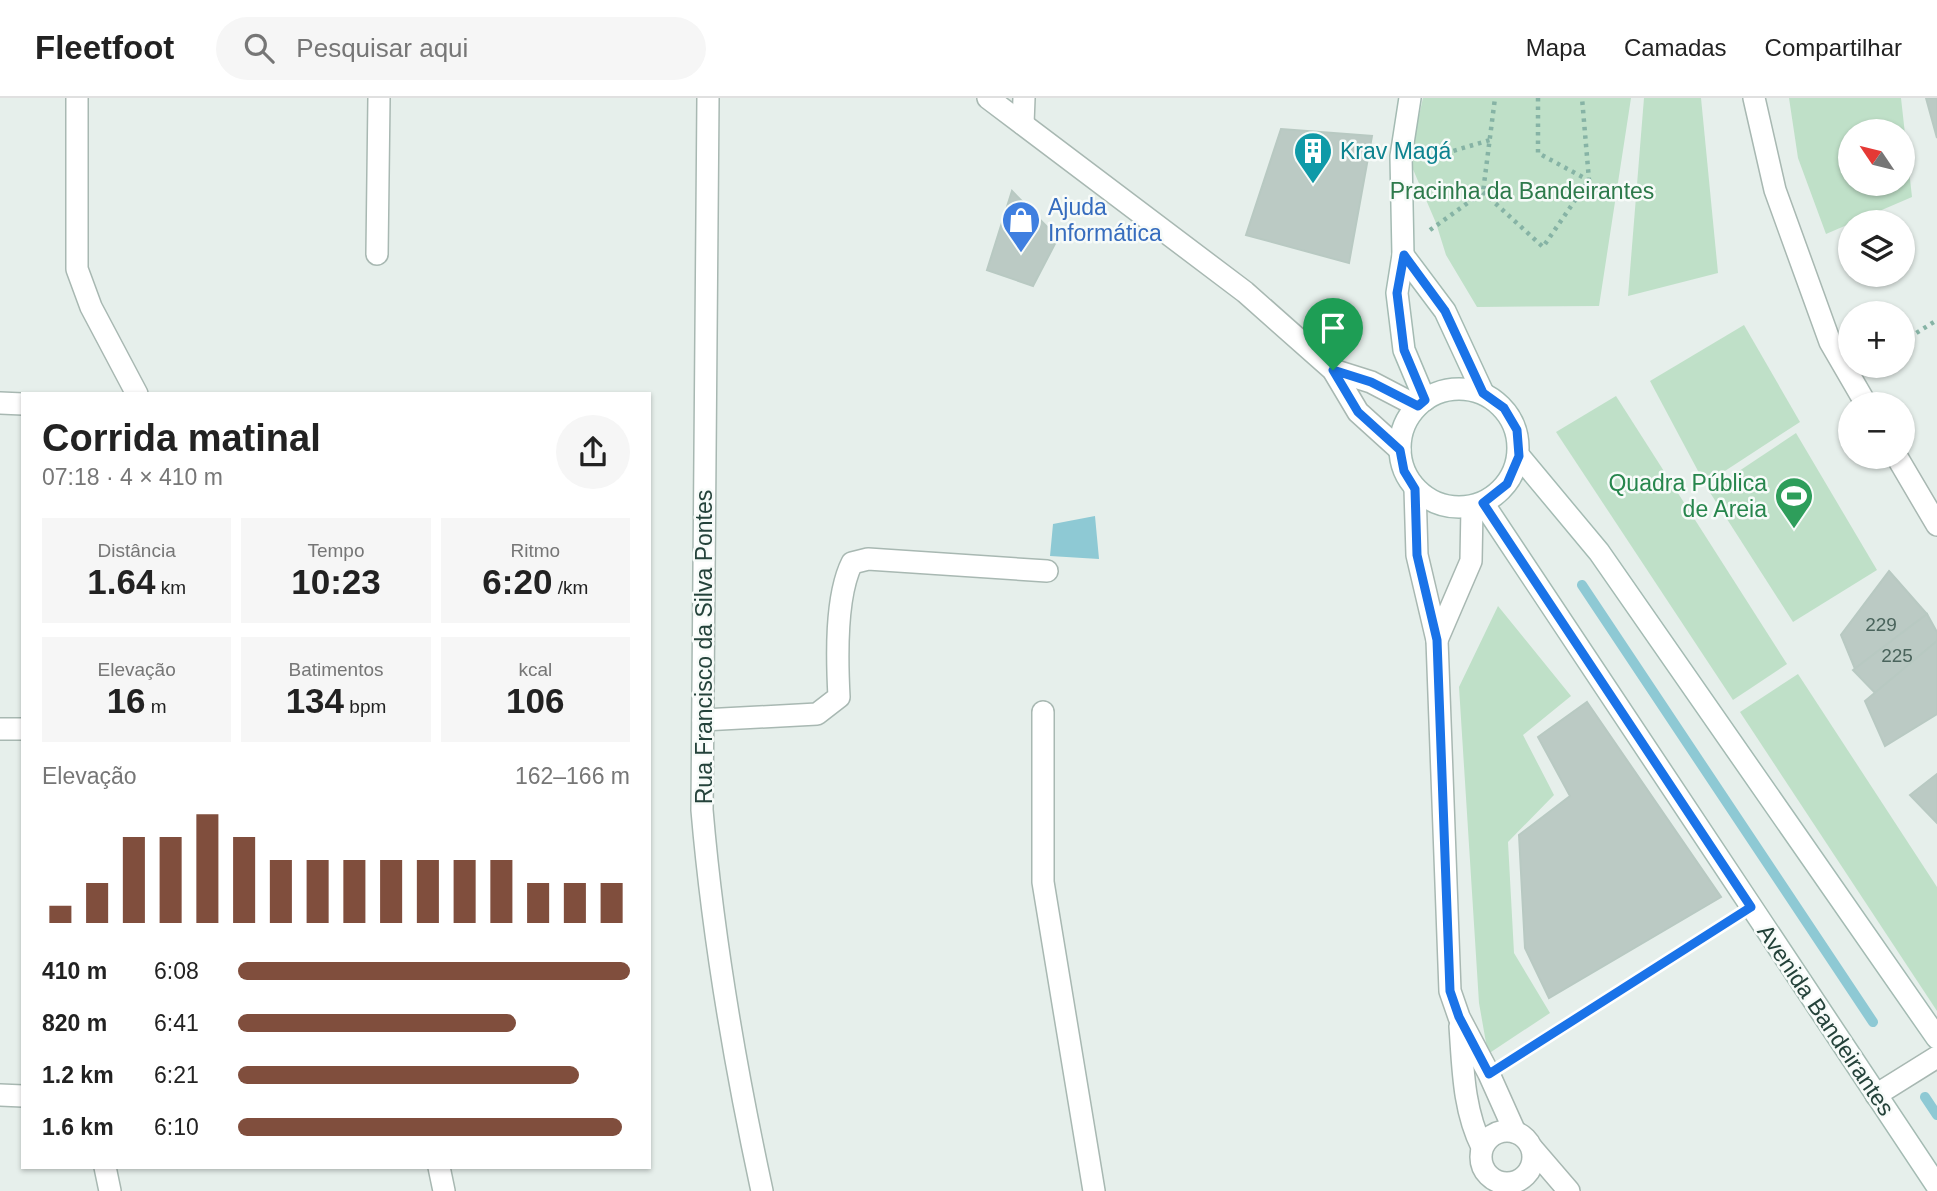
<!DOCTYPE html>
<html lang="pt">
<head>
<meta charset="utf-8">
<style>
	body { margin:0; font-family:Arial,sans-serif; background:#f6f6f6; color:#222; height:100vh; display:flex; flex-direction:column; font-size:26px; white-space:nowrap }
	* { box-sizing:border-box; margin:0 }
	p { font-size:23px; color:#767676 }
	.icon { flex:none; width:38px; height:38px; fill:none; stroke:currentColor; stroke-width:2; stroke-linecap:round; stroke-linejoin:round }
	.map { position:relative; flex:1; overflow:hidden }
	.panel { position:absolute; left:21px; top:294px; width:630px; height:777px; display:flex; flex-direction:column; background:#fff; border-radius:0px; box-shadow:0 2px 5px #0004 }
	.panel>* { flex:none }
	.needle { width:46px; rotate:305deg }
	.buttons { position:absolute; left:1838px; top:21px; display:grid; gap:14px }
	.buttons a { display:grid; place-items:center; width:77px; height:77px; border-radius:50%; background:#fff; box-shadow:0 2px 5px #0004; font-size:35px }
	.pin { position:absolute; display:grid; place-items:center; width:60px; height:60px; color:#fff; margin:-72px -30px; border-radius:50% 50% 50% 0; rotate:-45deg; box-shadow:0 0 7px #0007 }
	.pin .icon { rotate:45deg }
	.round { display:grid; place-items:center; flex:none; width:74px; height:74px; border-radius:37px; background:#f6f6f6 }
	.overview { display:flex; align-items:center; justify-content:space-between; height:119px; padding:0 21px }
	h1 { font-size:38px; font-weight:700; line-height:52px }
	.metrics { display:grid; grid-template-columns:repeat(3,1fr); gap:10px; height:119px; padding:7px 21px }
	.metrics div { display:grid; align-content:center; border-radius:0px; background:#f6f6f6; text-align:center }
	.metrics b { font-size:35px; font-weight:700 }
	.metrics small { font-size:19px; font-weight:400 }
	.metrics p { font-size:19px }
	.chart { height:196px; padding:14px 21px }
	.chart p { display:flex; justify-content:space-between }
	.chart svg { width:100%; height:126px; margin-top:7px; stroke:#804e3d; stroke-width:6 }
	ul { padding:0 21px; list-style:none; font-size:23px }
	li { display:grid; grid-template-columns:112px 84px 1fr; align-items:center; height:52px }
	li i { height:18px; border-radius:9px; background:#804e3d }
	header { display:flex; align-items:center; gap:42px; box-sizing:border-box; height:98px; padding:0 35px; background:#fff; border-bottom:2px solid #e0e0e0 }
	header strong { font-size:33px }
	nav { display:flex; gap:38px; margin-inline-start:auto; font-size:24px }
	.search { width:490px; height:63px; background:#f6f6f6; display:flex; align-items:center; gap:18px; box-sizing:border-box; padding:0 24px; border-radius:38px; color:#767676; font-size:26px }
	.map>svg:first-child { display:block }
</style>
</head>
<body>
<header>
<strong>Fleetfoot</strong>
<div class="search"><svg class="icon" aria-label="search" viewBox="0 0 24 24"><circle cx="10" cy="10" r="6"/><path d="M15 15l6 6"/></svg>Pesquisar aqui</div>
<nav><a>Mapa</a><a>Camadas</a><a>Compartilhar</a></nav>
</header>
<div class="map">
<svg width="1937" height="1093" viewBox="0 0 1937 1093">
	<rect width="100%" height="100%" fill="#e6efeb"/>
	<!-- green -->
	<g fill="#bfe0c8" fill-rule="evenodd">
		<polygon points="1423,0 1631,0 1599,208 1477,209 1446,157 1436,125 1409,62"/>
		<polygon points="1644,0 1701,0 1718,175 1628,198"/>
		<path d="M 1789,0 L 1901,0 L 1912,99 L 1826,136 L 1798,60 ZM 1902,33 L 1902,86 L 1850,86 L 1850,33 Z"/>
		<polygon points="1744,227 1800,324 1705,386 1650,283"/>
		<polygon points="1616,298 1787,566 1733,602 1556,334"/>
		<polygon points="1796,335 1877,472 1793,524 1709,393"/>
		<polygon points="1498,508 1571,598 1523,637 1554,697 1508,744 1514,855 1550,915 1488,956 1479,905 1459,589"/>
		<polygon points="1798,576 1937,789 1937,913 1740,614"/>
	</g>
	<!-- water -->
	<polygon fill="#8ec9d4" points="1095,418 1099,461 1050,458 1053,426"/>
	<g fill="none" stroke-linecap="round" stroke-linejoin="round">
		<!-- stream -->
		<g stroke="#8ec9d4" stroke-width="10">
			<polyline points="1582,487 1873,924"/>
			<polyline points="1925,999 1937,1017"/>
		</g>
	</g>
	<!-- building -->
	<g fill="#bbcac4" stroke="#b8c9c2" stroke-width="2">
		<polygon points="1926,0 1937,0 1937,40"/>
		<polygon points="1281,31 1372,38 1349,165 1246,137"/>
		<polygon points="1012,93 1058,140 1033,188 987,172"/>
		<polygon points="1889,473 1927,516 1855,571 1841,537"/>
		<polygon points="1927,516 1937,534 1937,543 1875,595 1853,572"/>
		<polygon points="1937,543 1937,616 1885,648 1865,603"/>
		<polygon points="1587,604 1721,799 1549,900 1525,850 1519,737 1570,698 1538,639"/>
		<polygon points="1937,676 1937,725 1910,697"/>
	</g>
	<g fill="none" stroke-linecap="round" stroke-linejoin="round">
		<defs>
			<g id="street">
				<polyline points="77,0 77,171 91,209 137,296"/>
				<path d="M 708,0 L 702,712 C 713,840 735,968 762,1093"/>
				<polyline points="988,0 1245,194 1333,272 1358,314 1400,352"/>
				<polyline points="1754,0 1775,92 1830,244 1866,306"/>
				<polyline points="1023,26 1024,0"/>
				<polyline points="377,156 379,0"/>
				<polyline points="1333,272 1371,284 1417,308"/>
				<polyline points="0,305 23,306"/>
				<polyline points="1897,359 1937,427"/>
				<polyline points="1415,391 1417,457 1437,542 1450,893 1459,919 1489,976 1515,1034"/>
				<polyline points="1437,542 1471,463 1472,409"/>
				<polyline points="1043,614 1043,784 1094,1093"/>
				<path d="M 703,622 L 817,616 L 839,599 C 837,561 835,499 852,465 L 868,461 L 1047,473"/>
				<polyline points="0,631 23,631"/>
				<path d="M 1460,928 C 1463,969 1463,1011 1482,1049"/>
				<polyline points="0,997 23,998"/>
				<polyline points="1876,997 1937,959"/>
				<circle cx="1507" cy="1059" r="26"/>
				<polyline points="1532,1050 1569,1093"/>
				<polyline points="105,1069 110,1093"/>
				<polyline points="439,1069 444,1093"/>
			</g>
			<g id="secondary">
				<polyline points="1410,0 1401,58 1403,157 1397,195 1404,252 1425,302"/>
				<polyline points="1403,157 1445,213 1483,295"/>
				<circle cx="1459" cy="350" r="59"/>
				<polyline points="1519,358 1599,454 1937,940"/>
				<polyline points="1483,405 1937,1088"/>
			</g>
		</defs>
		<!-- street casing -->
		<use href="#street" stroke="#a8b8b2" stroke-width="24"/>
		<!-- secondary casing -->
		<use href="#secondary" stroke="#a4bbb3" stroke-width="24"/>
		<!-- path -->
		<g stroke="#86b3a5" stroke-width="4.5" stroke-dasharray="3.5 5" stroke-linecap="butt">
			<polyline points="1538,0 1538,55 1588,82"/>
			<polyline points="1429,60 1490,42"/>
			<polyline points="1483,94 1543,149 1589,82 1582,0"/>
			<polyline points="1430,132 1483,94 1495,0"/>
			<polyline points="1902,244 1937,222"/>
			<polyline points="1510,963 1730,823"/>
		</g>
		<!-- street -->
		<use href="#street" stroke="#fff" stroke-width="21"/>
		<!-- secondary -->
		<use href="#secondary" stroke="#fff" stroke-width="21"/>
	</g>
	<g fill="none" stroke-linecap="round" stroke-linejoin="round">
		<defs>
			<polygon id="route" points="1404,157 1445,213 1483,295 1504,310 1517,332 1519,358 1507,386 1483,405 1751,809 1489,976 1459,919 1450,893 1437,542 1417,457 1415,391 1404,373 1400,352 1358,314 1333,272 1371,284 1418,308 1425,302 1404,252 1397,195"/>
		</defs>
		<!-- route casing -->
		<use href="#route" stroke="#fff" stroke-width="14"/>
		<!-- route -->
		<use href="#route" stroke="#1a73e8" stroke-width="9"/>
	</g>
	<!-- icons -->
	<defs>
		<symbol id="building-pin" viewBox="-11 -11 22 30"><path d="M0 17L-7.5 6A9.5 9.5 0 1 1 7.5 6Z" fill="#0f9aa8" stroke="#f7fbf9"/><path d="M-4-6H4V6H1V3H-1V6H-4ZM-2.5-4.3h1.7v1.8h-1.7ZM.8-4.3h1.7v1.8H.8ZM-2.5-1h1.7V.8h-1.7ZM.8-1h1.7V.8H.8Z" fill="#fff"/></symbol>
		<symbol id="shop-pin" viewBox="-11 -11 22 30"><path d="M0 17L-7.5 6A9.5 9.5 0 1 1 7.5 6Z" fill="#3f7fe0" stroke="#f7fbf9"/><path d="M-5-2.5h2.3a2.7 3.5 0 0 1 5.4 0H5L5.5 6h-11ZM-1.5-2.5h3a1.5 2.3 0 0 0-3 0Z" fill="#fff"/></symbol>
		<symbol id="stadium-pin" viewBox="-11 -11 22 30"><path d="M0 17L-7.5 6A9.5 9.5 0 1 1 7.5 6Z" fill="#2e9e5b" stroke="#f7fbf9"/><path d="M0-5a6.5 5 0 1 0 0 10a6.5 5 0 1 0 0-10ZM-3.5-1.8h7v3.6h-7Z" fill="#fff"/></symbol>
	</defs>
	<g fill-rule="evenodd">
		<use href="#building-pin" x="1291" y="31" width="44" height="60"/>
		<use href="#shop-pin" x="999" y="100" width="44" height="60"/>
		<use href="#stadium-pin" x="1772" y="376" width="44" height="60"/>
	</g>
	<g text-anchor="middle" stroke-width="5" stroke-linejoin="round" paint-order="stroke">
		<!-- number labels -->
		<g font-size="19" fill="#4a645c">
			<text x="1881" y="533">229</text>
			<text x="1897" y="564">225</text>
		</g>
		<!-- culture labels -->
		<g font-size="23" fill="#0d838f" stroke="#f7fbf9" text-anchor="start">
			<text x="1340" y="61">Krav Magá</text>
		</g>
		<!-- park labels -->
		<g font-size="23" fill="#2d7a4b" stroke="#f7fbf9">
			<text x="1522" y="101">Pracinha da Bandeirantes</text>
		</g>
		<!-- shop labels -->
		<g font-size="23" fill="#366cbe" stroke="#f7fbf9" text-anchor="start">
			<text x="1048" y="117">Ajuda<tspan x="1048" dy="26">Informática</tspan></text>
		</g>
		<!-- leisure labels -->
		<g font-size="23" fill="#27864d" stroke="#f7fbf9" text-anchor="end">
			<text x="1767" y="393">Quadra Pública<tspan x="1767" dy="26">de Areia</tspan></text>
		</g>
		<!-- street labels -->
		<g font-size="23" fill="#24423a" stroke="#f7fbf9">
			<text transform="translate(704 549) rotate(-90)" y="8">Rua Francisco da Silva Pontes</text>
			<text transform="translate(1826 922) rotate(56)" y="8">Avenida Bandeirantes</text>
		</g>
	</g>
</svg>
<div class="buttons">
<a><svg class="needle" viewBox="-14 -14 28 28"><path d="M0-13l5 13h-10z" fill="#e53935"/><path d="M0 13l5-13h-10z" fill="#767676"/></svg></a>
<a><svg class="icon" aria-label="layers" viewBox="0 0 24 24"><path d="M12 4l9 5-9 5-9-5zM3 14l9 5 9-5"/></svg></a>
<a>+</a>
<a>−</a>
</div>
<div class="pin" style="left:1333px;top:272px;background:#1e9e55"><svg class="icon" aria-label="arrive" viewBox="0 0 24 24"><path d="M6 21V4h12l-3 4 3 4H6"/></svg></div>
<section class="panel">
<div class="overview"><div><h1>Corrida matinal</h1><p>07:18 · 4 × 410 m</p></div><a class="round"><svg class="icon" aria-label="share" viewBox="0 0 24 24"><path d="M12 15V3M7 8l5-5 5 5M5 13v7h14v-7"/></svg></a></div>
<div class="metrics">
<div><p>Distância</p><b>1.64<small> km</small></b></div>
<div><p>Tempo</p><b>10:23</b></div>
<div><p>Ritmo</p><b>6:20<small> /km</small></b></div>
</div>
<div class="metrics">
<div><p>Elevação</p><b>16<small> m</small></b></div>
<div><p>Batimentos</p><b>134<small> bpm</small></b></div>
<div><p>kcal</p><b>106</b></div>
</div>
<div class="chart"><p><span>Elevação</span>162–166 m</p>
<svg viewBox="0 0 160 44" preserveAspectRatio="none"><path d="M5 44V38M15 44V30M25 44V14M35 44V14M45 44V6M55 44V14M65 44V22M75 44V22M85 44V22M95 44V22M105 44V22M115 44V22M125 44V22M135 44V30M145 44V30M155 44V30"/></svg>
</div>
<ul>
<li><b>410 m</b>6:08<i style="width:100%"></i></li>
<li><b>820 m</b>6:41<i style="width:71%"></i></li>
<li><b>1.2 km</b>6:21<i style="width:87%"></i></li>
<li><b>1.6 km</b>6:10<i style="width:98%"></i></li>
</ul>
</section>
</div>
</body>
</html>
